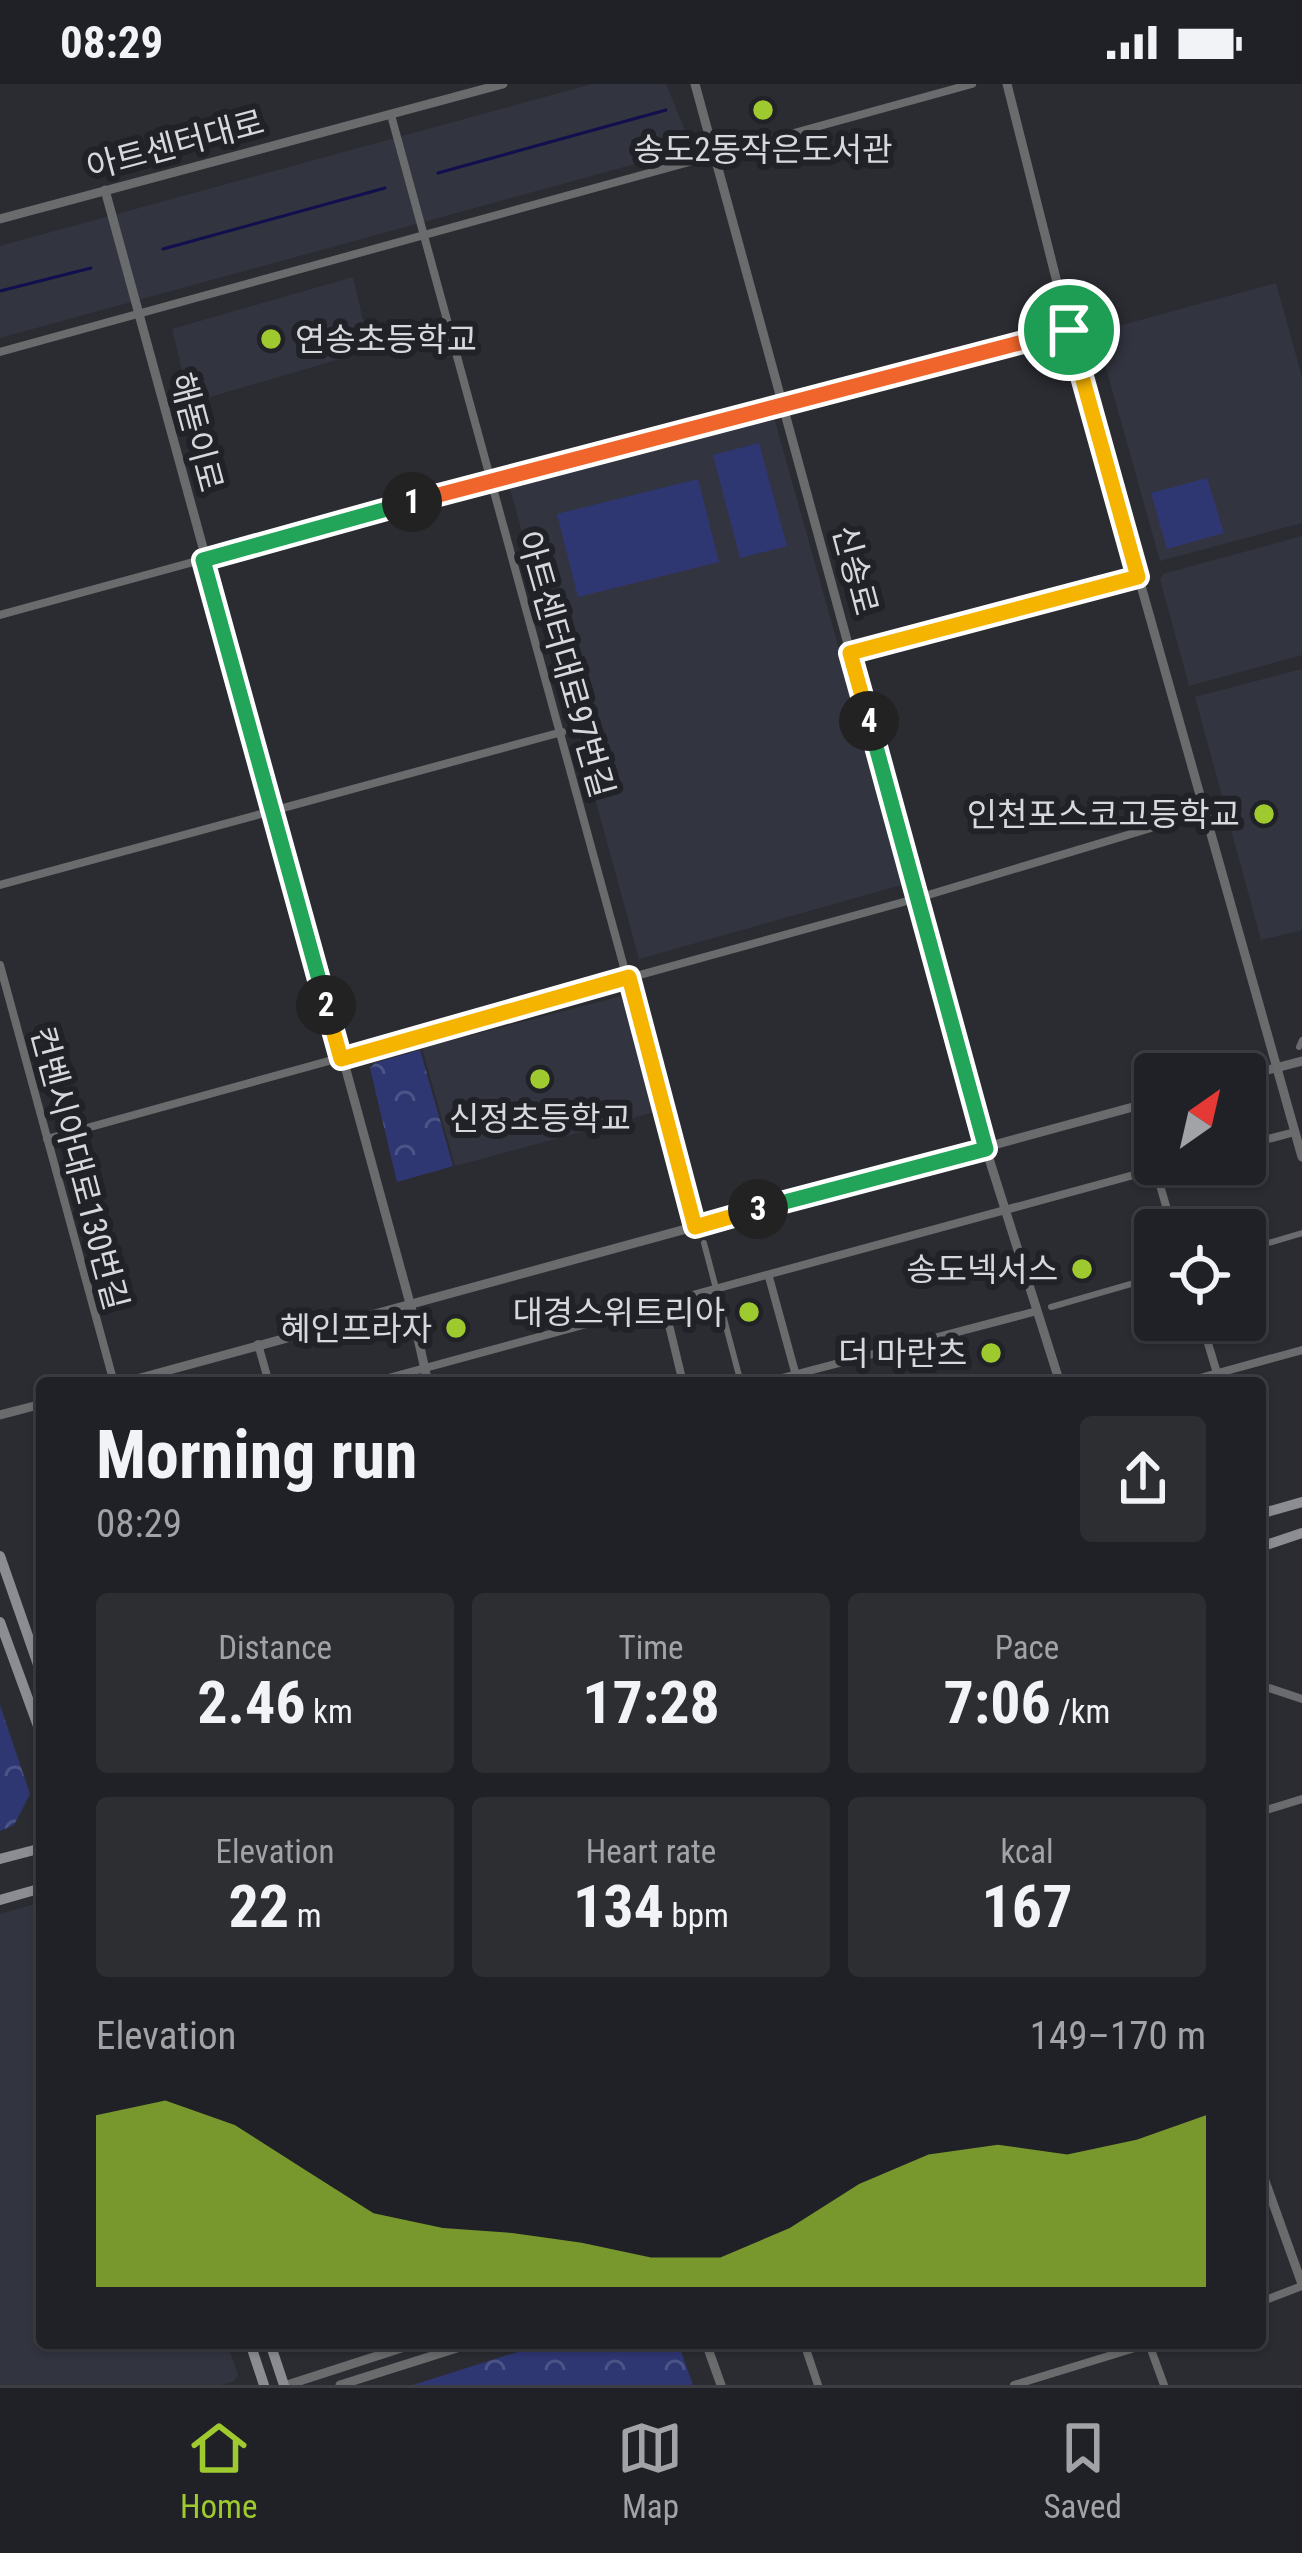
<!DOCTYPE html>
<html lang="en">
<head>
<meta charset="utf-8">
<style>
	body { margin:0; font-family:"Roboto Condensed","Noto Sans KR",sans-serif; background:#2d2e32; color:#f1f3f6; height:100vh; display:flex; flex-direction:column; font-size:45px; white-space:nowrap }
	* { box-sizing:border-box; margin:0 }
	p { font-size:39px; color:#a2a3a7 }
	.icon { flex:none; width:66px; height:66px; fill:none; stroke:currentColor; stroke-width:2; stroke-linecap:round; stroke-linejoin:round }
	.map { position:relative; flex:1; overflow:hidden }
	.sheet { position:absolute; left:36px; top:1293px; width:1230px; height:972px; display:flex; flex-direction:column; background:#202126; border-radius:12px; box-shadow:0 3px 9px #0004,0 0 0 3px #3d3e43 }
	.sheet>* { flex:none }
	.needle { width:78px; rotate:34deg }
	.buttons { position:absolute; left:1134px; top:969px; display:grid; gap:24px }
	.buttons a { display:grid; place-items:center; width:132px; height:132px; border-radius:12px; background:#202126; box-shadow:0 3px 9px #0004,0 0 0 3px #3d3e43; font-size:60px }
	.pin { position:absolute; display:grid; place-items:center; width:102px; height:102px; color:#fff; margin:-51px; border:6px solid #fff; border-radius:50%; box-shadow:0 3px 12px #0007 }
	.km { position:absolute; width:60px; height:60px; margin:-30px; border-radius:50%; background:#222; color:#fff; font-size:33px; line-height:60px; text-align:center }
	.round { display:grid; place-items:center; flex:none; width:126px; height:126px; border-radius:12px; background:#2d2e32 }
	.headline { display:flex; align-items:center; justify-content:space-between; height:204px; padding:0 60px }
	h1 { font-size:66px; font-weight:700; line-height:90px }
	.figures { display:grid; grid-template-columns:repeat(3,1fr); gap:18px; height:204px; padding:12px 60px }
	.figures div { display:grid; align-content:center; border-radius:12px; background:#2d2e32; text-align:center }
	.figures b { font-size:60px; font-weight:700 }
	.figures small { font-size:33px; font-weight:400 }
	.figures p { font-size:33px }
	.chart { height:336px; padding:24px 60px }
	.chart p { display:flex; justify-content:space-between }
	.chart svg { width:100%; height:216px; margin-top:12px; fill:#9eca2f; opacity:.7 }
	.status { display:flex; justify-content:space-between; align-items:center; height:84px; padding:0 60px; background:#202126; direction:ltr }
	.status svg { height:33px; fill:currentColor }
	.tab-bar { display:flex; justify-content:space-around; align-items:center; height:168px; border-top:3px solid #3d3e43; background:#202126; font-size:33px; color:#a2a3a7 }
	.tab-bar a { display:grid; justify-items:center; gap:6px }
	.tab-bar .active { color:#9eca2f }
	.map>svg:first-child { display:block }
</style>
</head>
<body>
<div class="status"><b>08:29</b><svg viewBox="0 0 49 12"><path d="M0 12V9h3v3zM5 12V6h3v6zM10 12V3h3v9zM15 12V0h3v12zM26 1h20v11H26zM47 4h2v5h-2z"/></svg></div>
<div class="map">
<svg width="1302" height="2301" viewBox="0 0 1302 2301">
	<defs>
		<pattern id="forest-crowns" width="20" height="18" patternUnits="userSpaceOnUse" patternTransform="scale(3)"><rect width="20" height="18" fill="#2f3773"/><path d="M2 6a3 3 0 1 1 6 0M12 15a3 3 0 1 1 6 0" fill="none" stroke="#4c5386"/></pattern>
	</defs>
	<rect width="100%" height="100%" fill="#2b2c32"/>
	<!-- built -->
	<g fill="#323440">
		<polygon points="592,0 666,0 688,54 679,68 0,254 0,162"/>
		<polygon points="353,193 370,266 190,319 172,245"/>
		<polygon points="1276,199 1302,293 1302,439 1160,477 1096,248"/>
		<polygon points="773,330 905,800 639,875 509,401"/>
		<polygon points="1302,452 1302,571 1189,602 1160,495 1163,490"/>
		<polygon points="1302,585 1302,846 1261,856 1195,613"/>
		<polygon points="626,911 659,1027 455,1082 422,964"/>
		<polygon points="42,1818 42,2259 227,2259 238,2291 234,2297 221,2301 0,2301 0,1830"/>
	</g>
	<!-- green -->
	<g fill="#2f3773">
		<polygon points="759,359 787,462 740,474 713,371"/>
		<polygon points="1207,394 1224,449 1167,465 1151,409"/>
		<polygon points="698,395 719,478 578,513 557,430"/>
	</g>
	<!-- forest -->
	<g fill="url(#forest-crowns)">
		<polygon points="420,966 453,1082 397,1098 370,984 375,979"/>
		<polygon points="0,1621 30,1710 14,1741 0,1747"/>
		<polygon points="546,2259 678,2259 693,2301 413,2301"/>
	</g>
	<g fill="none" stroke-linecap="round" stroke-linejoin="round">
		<!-- stream -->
		<g stroke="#110f4d" stroke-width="3">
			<polyline points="438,89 666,26"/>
			<polyline points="163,165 385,104"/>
			<polyline points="0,207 91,184"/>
		</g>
		<!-- pedestrian -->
		<g stroke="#6a6b6d" stroke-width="6">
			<polyline points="1299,963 1302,956"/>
			<polyline points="704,1159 741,1299"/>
			<polyline points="1245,1166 1302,1149"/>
			<polyline points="1051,1223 1155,1193"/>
		</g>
		<!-- minor -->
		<g stroke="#6a6b6d" stroke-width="8">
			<polyline points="391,31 695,1143"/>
			<polyline points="0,268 972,0"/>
			<polyline points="0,531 489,397 1069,246"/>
			<polyline points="850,569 1138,493"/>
			<polyline points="0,801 562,648"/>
			<polyline points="0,881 114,1299"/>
			<polyline points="1137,1022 1173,1146"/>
			<polyline points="47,1055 918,814 1204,728"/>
			<polyline points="1245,1061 1295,1048"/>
			<polyline points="769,1193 798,1299"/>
			<polyline points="664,1220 683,1299"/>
			<polyline points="1201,1236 1217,1289"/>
			<polyline points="258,1260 269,1299"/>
			<polyline points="370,1299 1174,1080"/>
			<polyline points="763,1299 1037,1227"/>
			<polyline points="1182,1299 1302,1266"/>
			<polyline points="1260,1601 1302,1615"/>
			<polyline points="1260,1728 1302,1715"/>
			<polyline points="1260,2218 1302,2202"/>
			<polyline points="804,2259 818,2301"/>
			<polyline points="1149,2260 1164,2301"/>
			<polyline points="1014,2301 1151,2259"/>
		</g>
		<!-- tertiary -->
		<g stroke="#6a6b6d" stroke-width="9">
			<polyline points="695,0 986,1065 1060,1299"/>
			<polyline points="1007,0 1069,246 1302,1073"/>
			<polyline points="105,106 411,1223 428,1299"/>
			<polyline points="0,135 503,0"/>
			<polyline points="1245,992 1302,977"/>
			<polyline points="122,1299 1155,1017"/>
			<polyline points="0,1331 42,1320"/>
			<polyline points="1260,2083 1302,2200"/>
			<polyline points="706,2259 721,2301"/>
			<polyline points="287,2301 417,2259"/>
			<polyline points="340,2301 473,2259"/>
		</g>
		<!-- secondary -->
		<g stroke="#8c8d92" stroke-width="10">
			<polyline points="1260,1430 1302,1418"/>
			<polyline points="1260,1463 1302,1449"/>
			<polyline points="0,1472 42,1592"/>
			<polyline points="0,1538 42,1653"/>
			<polyline points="0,1775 42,1764"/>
			<polyline points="0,1816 42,1804"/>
			<polyline points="250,2259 264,2301"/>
			<polyline points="270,2259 284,2301"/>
		</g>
	</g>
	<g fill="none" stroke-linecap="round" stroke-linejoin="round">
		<defs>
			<polyline id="split-1" points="412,418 1069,246"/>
			<polyline id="split-2" points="326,921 203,476 412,418"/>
			<polyline id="split-3" points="326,921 341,975 629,893 695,1143 758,1125"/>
			<polyline id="split-4" points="758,1125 986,1065 869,637"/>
			<polyline id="split-5" points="869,637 850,569 1138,493 1069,246"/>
		</defs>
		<!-- split-1 casing -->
		<use href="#split-1" stroke="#fff" stroke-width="24"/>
		<!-- split-2 casing -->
		<use href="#split-2" stroke="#fff" stroke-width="24"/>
		<!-- split-3 casing -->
		<use href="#split-3" stroke="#fff" stroke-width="24"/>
		<!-- split-4 casing -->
		<use href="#split-4" stroke="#fff" stroke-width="24"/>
		<!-- split-5 casing -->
		<use href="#split-5" stroke="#fff" stroke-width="24"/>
		<!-- split-1 -->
		<use href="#split-1" stroke="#f0652b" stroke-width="15"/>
		<!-- split-2 -->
		<use href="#split-2" stroke="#22a559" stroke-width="15"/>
		<!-- split-3 -->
		<use href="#split-3" stroke="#f5b400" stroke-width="15"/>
		<!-- split-4 -->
		<use href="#split-4" stroke="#22a559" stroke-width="15"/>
		<!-- split-5 -->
		<use href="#split-5" stroke="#f5b400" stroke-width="15"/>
	</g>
	<!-- markers -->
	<g fill="#9eca2f" stroke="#212228" stroke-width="4.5">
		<circle cx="763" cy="26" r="12"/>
		<circle cx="271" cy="255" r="12"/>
		<circle cx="1264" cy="730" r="12"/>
		<circle cx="540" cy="995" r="12"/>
		<circle cx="1082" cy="1185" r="12"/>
		<circle cx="749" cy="1228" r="12"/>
		<circle cx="456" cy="1244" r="12"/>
		<circle cx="991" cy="1269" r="12"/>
	</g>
	<g text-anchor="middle" stroke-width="12" stroke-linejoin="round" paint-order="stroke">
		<!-- street labels -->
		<g font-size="33" fill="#d7d8dc" stroke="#212228">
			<text transform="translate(175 60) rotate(-15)" y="12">아트센터대로</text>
			<text transform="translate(197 348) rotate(75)" y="12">해돋이로</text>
			<text transform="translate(856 486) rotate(75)" y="12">신송로</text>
			<text transform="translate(566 580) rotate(74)" y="12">아트센터대로97번길</text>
			<text transform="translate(80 1084) rotate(75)" y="12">컨벤시아대로130번길</text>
		</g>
		<!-- poi labels -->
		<g font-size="33" fill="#d7d8dc" stroke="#212228" text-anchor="end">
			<text x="763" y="77" text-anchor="middle">송도2동작은도서관</text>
			<text x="295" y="267" text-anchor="start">연송초등학교</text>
			<text x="1240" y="742">인천포스코고등학교</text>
			<text x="540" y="1046" text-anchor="middle">신정초등학교</text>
			<text x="1058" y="1197">송도넥서스</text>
			<text x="725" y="1240">대경스위트리아</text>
			<text x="432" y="1256">혜인프라자</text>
			<text x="967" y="1281">더 마란츠</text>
		</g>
	</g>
</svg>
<div class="buttons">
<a><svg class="needle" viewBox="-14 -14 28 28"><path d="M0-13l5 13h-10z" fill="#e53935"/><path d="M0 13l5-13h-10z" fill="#a2a3a7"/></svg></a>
<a><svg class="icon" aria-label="locate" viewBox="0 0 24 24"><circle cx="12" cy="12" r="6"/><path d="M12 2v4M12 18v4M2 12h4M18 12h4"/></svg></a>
</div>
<div class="pin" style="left:1069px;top:246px;background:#1e9e55"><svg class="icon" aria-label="arrive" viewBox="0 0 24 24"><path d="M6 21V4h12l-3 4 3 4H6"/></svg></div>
<b class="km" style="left:412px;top:418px">1</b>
<b class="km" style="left:326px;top:921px">2</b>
<b class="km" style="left:758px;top:1125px">3</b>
<b class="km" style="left:869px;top:637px">4</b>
<section class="sheet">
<div class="headline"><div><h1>Morning run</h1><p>08:29</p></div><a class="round"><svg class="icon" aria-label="share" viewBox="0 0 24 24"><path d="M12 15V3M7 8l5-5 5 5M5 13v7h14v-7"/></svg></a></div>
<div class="figures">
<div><p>Distance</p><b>2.46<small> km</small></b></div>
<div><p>Time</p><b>17:28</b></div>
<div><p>Pace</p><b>7:06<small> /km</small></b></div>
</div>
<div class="figures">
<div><p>Elevation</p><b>22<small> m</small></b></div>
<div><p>Heart rate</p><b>134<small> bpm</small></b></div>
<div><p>kcal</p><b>167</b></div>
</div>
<div class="chart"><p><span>Elevation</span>149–170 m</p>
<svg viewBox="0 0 160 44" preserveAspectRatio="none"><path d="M0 44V9L10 6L20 11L30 20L40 29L50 32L60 33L70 35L80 38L90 38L100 32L110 23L120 17L130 15L140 17L150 14L160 9V44z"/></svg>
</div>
</section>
</div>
<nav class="tab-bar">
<a class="active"><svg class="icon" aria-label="home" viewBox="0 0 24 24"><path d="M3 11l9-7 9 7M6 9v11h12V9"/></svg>Home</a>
<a><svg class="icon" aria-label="map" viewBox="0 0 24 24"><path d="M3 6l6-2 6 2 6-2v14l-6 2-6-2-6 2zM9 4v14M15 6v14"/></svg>Map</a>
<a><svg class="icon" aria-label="saved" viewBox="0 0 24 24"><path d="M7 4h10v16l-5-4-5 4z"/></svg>Saved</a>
</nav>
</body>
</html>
